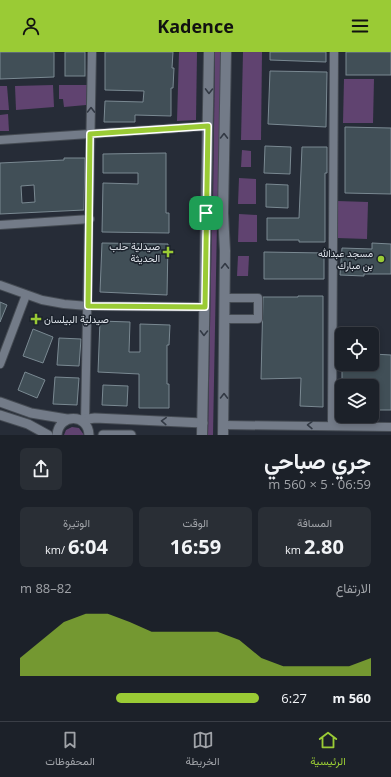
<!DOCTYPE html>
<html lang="ar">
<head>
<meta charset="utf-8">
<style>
	body { margin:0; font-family:"Open Sans",Vazirmatn,sans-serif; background:#292e35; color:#f1f3f6; direction:rtl; height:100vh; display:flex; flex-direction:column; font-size:15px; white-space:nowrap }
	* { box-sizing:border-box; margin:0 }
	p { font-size:13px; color:#a0a3a8 }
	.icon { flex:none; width:22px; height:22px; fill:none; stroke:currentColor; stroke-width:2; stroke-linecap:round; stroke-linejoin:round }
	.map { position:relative; height:383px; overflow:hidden; direction:ltr }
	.side { display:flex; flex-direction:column; background:#1c2129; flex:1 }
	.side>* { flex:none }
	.fabs { position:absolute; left:335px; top:275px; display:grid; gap:8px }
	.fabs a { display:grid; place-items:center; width:44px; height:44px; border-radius:6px; background:#1c2129; box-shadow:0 2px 6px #0003,0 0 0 1px #3a3e46; font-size:20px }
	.pin { position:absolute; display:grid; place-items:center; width:34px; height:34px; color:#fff; margin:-17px; border-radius:8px; box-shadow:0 2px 6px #0006 }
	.round { display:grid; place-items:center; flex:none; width:42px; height:42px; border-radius:6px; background:#292e35 }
	.overview { display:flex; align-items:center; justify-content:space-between; height:68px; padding:0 20px }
	h1 { font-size:22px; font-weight:700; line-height:30px }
	.metrics { display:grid; grid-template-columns:repeat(3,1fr); gap:6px; height:68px; padding:4px 20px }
	.metrics div { display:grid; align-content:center; border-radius:6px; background:#292e35; text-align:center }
	.metrics b { font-size:20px; font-weight:700 }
	.metrics small { font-size:11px; font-weight:400 }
	.metrics p { font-size:11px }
	.chart { height:112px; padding:8px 20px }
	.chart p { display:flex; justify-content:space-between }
	.chart svg { width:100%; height:72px; margin-top:4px; fill:#9acb35; opacity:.7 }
	ul { padding:0 20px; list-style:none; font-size:13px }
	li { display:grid; grid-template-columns:64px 48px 1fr; align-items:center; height:30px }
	li i { height:10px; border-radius:5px; background:#9acb35 }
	header { display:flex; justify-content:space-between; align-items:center; height:52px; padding:0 20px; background:#9acb35; color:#111; font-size:18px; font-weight:700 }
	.tabs { display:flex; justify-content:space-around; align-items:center; height:56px; border-top:1px solid #3a3e46; background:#1c2129; font-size:11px; color:#a0a3a8 }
	.tabs a { display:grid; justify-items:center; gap:2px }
	.tabs .active { color:#9acb35 }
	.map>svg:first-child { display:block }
</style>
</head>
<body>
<header><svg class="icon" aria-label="menu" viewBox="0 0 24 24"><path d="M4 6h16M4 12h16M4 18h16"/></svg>Kadence<svg class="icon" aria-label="person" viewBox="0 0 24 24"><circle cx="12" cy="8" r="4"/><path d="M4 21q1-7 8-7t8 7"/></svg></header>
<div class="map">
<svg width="391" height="383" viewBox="0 0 391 383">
	<rect width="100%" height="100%" fill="#262c37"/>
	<!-- green -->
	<g fill="#604370">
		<polygon points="179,0 197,0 196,68 177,69"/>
		<polygon points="215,0 221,0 218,155 213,154"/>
		<polygon points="243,0 262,0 261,88 241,88"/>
		<polygon points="344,27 374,27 373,71 343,71"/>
		<polygon points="53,33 54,55 16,58 15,34"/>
		<polygon points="59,33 87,33 86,53 64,55 63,47 59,47"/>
		<polygon points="0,34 7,34 9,58 0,58"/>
		<polygon points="8,62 9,79 0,79 0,63"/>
		<polygon points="242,98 251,99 251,115 241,115"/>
		<polygon points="239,126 256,127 256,152 238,152"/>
		<polygon points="337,149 368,150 367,187 337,186"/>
		<polygon points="239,162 257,163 257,190 238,190"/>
		<polygon points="212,169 217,169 213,383 208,383"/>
		<polygon points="238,204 249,204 248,224 237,224"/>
		<polygon points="72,375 79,376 84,383 64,383 66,378"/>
	</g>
	<!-- building -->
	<g fill="#414f57" stroke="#7a8992" fill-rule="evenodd">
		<polygon points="0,0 54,0 54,25 0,27"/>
		<rect x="65" y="0" width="20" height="24"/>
		<polygon points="105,0 173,0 172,16 174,16 173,36 171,36 171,64 135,63 135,70 104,70 105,49 143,50 144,39 105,38"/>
		<polygon points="270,0 326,0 326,10 270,8"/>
		<rect x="346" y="0" width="45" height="23"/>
		<polygon points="270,19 327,20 326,75 268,72"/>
		<polygon points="345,75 391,76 391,142 345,141"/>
		<polygon points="265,94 291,95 290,122 264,121"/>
		<polygon points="302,95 327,95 327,121 325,121 325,190 299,190 299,188 267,188 267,166 299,166"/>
		<polygon points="166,101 166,161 169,161 169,181 102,180 103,131 138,132 138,121 103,121 103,102"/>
		<path d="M 64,106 L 85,106 L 84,158 L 0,162 L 0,111 L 64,108 ZM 34,133 L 35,150 L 22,151 L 21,134 Z"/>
		<polygon points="266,132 288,133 288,156 266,155"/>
		<polygon points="102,191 168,192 167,243 100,240"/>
		<polygon points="372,191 391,192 391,222 364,222 364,224 340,223 342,196 372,197"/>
		<polygon points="264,200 324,201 324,227 264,227"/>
		<polygon points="298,244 323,244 323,355 300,354 301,326 261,327 263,245 298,245"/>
		<polygon points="0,250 7,253 0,270"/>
		<polygon points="100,269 130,270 129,300 140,300 140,272 170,273 169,293 167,293 167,332 169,332 169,356 139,356 139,322 98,320"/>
		<polygon points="33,277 53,285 43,311 23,304"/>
		<polygon points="59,286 81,287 79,314 57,313"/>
		<polygon points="373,302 391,303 391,358 372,358 373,330 342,329 342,312 373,312"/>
		<polygon points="25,320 45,328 37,346 18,338"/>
		<polygon points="55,325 79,326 77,353 53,352"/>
		<polygon points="103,333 128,334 127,354 102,353"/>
	</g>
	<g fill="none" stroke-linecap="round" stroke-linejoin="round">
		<defs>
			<g id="minor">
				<polyline points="0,88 208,74"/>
				<polyline points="0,173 90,167"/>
				<polyline points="0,233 42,248 64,252 88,254 205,255"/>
				<polyline points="224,267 258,267 258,246 225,246"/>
				<polyline points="0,312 26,243"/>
				<polyline points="85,371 92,0"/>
				<polyline points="223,373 391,375"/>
				<polyline points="332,374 334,0"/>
			</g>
			<g id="tertiary">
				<polyline points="0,350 31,361 67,367"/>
				<polyline points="0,363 28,372 48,383"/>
				<polyline points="81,368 95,366 203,371"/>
				<path d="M 57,383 C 59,361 88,361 89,383"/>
				<polyline points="103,383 131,383"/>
			</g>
			<g id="secondary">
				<polyline points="202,383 209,0"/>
				<polyline points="223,383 225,199 223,161 226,0"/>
			</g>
		</defs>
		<!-- minor casing -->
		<use href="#minor" stroke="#454b53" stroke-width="10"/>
		<!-- tertiary casing -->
		<use href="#tertiary" stroke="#454b53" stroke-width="11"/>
		<!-- secondary casing -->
		<use href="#secondary" stroke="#454b53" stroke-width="12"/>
		<!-- minor -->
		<use href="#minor" stroke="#737b88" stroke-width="8"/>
		<!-- tertiary -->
		<use href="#tertiary" stroke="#737b88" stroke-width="9"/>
		<!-- secondary -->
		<use href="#secondary" stroke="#737b88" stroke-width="10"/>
	</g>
	<!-- one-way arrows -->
	<defs><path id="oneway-chevron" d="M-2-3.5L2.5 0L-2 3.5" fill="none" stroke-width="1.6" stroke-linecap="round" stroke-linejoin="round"/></defs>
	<g stroke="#323944">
		<use href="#oneway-chevron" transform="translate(209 39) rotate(91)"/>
		<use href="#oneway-chevron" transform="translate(91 58) rotate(-89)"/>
		<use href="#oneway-chevron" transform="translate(224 84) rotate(-89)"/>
		<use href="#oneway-chevron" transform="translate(225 214) rotate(-89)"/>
		<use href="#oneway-chevron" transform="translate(204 281) rotate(91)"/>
		<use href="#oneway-chevron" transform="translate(224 344) rotate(-89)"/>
		<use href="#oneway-chevron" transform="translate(164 369) rotate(-177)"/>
		<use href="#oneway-chevron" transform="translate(310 373) rotate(-179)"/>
	</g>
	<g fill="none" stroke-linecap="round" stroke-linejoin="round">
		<defs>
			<polygon id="route" points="208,74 205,255 88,254 90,82"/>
		</defs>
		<!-- route casing -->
		<use href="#route" stroke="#fff" stroke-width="8"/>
		<!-- route -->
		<use href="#route" stroke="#9acb35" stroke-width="5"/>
	</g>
	<!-- markers -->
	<g fill="#9acb35" stroke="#1c232d" stroke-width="1.5">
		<path d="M166 194h4v4h4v4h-4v4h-4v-4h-4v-4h4z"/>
		<circle cx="381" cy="207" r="4"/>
		<path d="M34 261h4v4h4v4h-4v4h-4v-4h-4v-4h4z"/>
	</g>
	<g text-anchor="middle" stroke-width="3" stroke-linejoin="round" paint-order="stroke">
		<!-- poi labels -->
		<g font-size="10" fill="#dee3ea" stroke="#1c232d" text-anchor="end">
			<text x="160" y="198">صيدلية حلب<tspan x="160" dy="12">الحديثة</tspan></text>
			<text x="373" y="205">مسجد عبدالله<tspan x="373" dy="12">بن مبارك</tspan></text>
			<text x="44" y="271" text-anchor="start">صيدلية البيلسان</text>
		</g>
	</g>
</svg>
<div class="fabs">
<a><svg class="icon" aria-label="locate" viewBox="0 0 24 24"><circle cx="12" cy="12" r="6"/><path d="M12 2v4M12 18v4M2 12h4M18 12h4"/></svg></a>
<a><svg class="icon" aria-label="layers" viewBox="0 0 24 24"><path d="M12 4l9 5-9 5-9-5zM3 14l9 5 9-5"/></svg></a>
</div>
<div class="pin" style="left:206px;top:161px;background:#1e9e55"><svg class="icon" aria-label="arrive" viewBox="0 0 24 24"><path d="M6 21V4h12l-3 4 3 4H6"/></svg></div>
</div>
<section class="side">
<div class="overview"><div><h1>جري صباحي</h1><p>06:59 · 5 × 560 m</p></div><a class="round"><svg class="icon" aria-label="share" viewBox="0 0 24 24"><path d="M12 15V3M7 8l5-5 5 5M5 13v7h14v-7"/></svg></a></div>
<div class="metrics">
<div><p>المسافة</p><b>2.80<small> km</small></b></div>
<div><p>الوقت</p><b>16:59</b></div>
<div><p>الوتيرة</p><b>6:04<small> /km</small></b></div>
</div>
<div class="chart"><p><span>الارتفاع</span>82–88 m</p>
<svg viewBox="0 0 160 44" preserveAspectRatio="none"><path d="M0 44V33L10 22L20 11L30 6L40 6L50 11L60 17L70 17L80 17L90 17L100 22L110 33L120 38L130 38L140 38L150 38L160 33V44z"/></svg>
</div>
<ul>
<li><b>560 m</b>6:27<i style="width:60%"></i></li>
</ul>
</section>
<nav class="tabs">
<a class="active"><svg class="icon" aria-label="home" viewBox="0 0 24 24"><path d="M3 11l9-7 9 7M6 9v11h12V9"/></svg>الرئيسية</a>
<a><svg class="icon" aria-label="map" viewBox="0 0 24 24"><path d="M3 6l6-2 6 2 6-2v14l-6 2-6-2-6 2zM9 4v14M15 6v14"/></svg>الخريطة</a>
<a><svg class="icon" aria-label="saved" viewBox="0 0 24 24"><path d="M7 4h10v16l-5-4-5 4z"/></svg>المحفوظات</a>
</nav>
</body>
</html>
